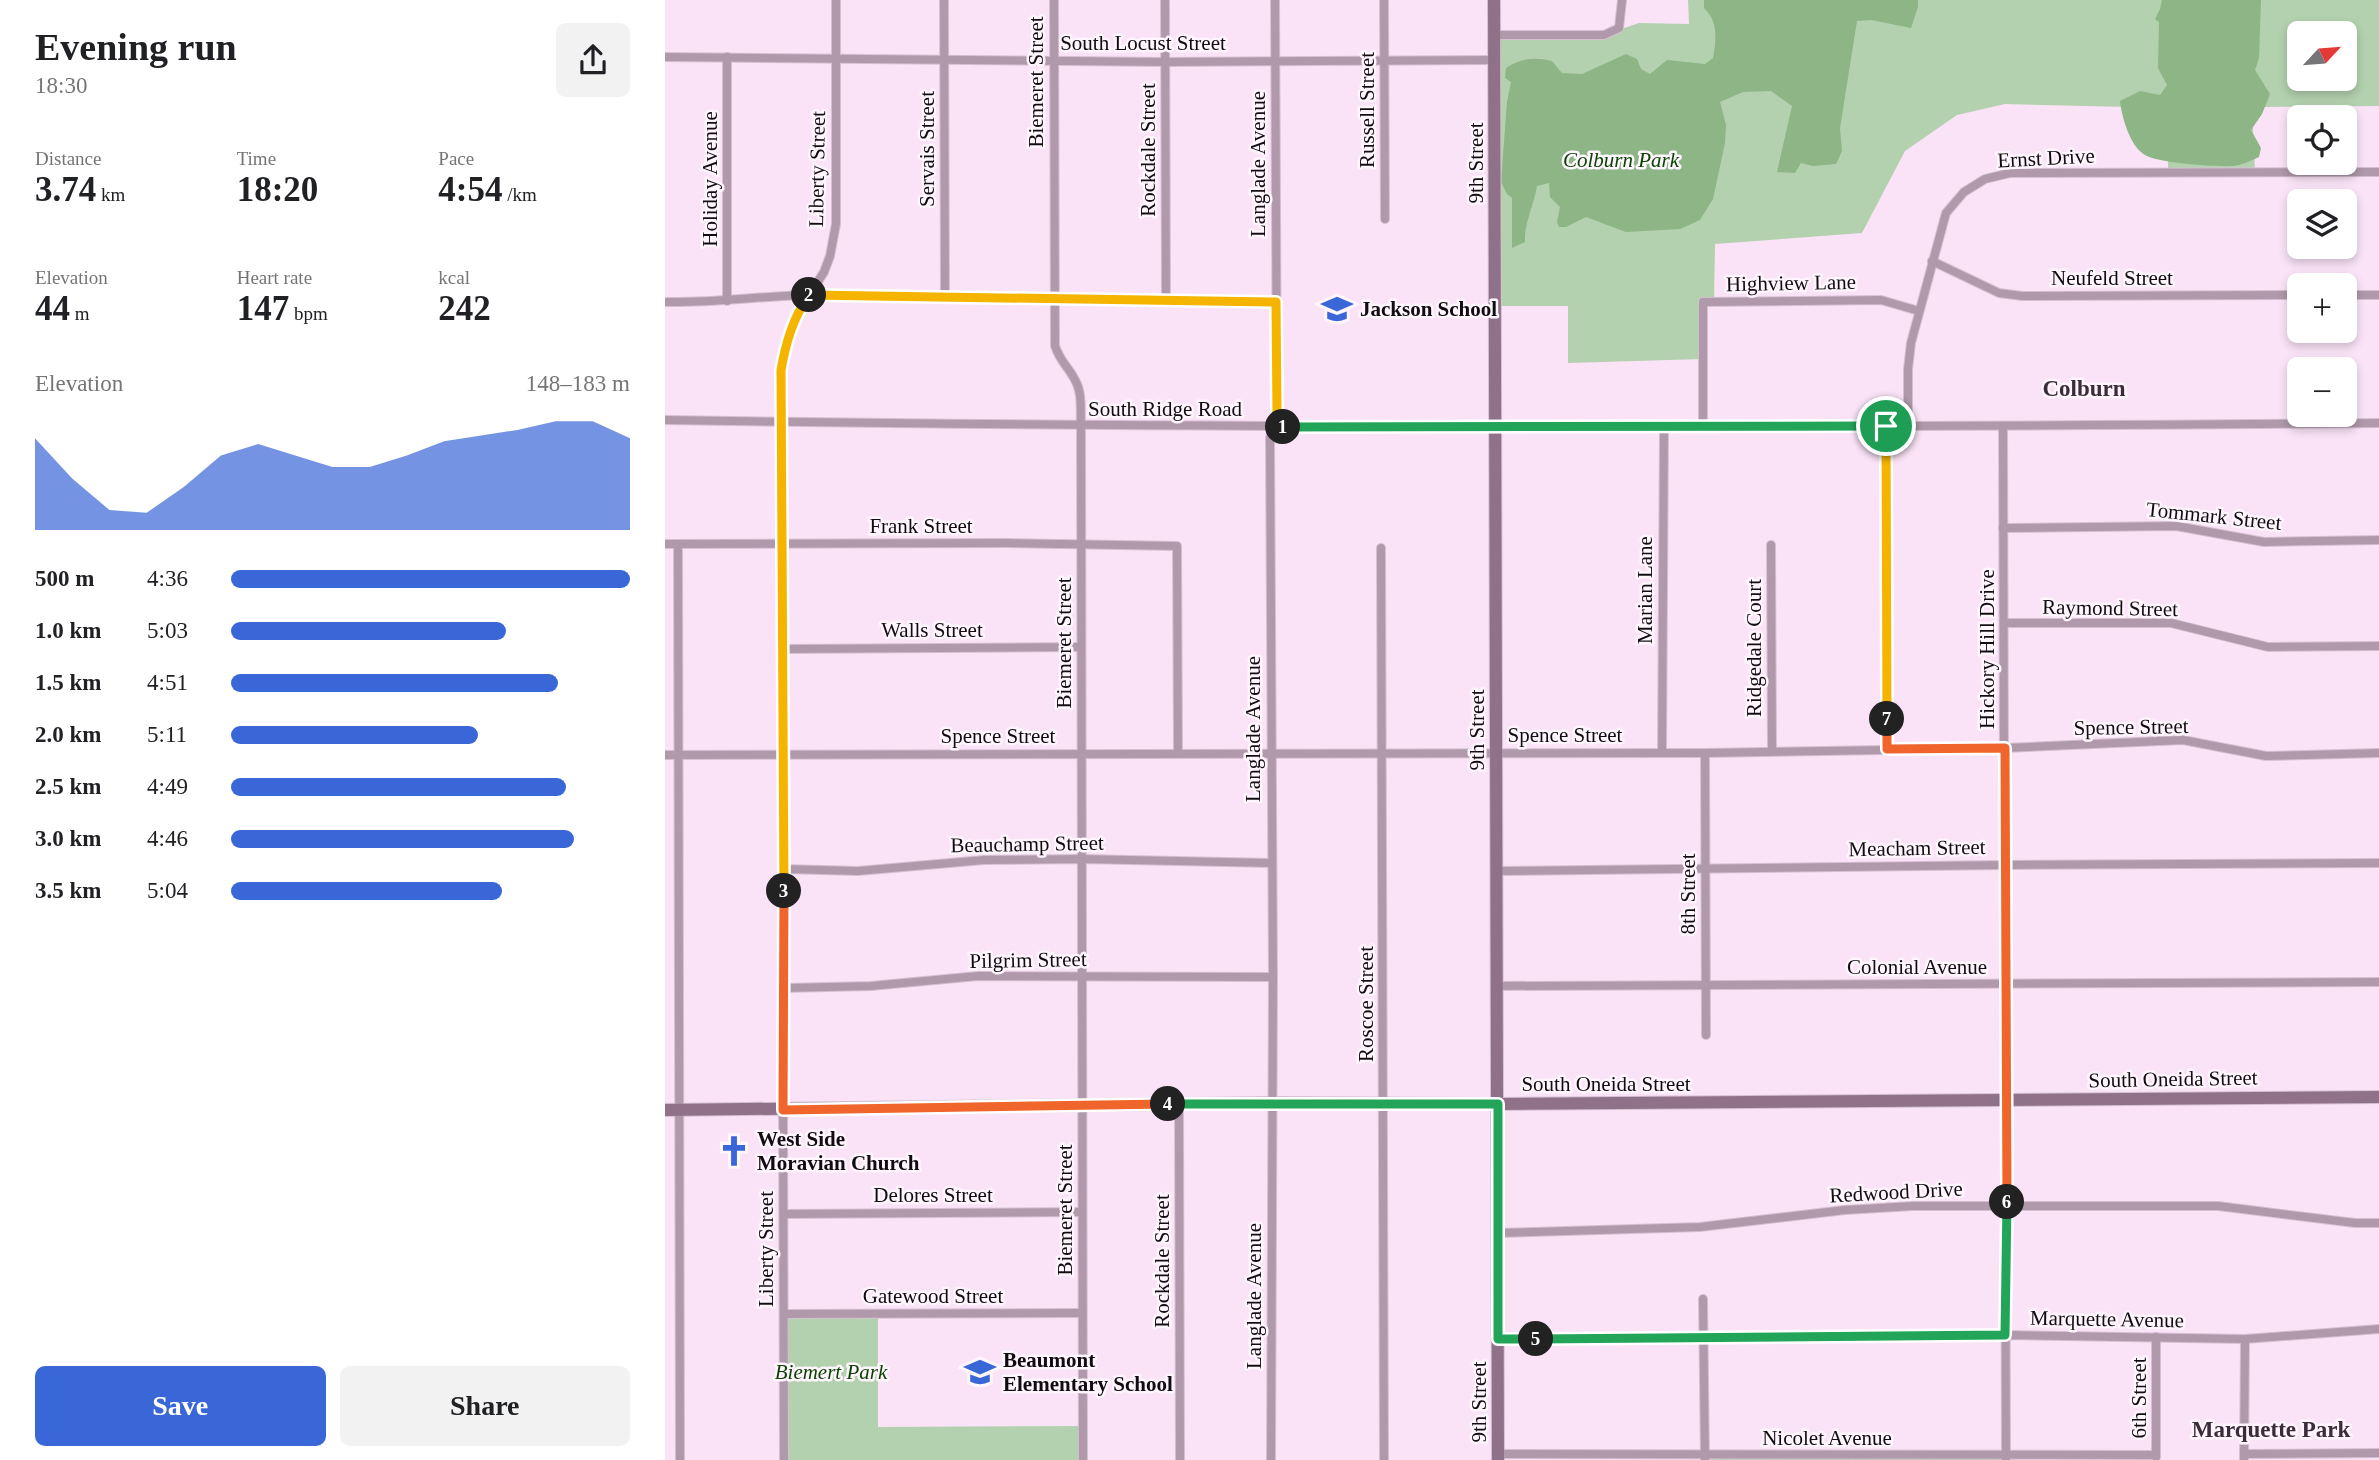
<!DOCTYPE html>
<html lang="en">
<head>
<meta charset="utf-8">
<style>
	body { margin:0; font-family:"Times New Roman",serif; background:#f2f2f2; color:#202124; height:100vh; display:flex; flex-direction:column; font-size:26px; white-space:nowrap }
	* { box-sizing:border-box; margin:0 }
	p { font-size:23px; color:#757577 }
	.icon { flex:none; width:38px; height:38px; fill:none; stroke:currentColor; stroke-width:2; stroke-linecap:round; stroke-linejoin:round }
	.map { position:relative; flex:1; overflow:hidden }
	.drawer { display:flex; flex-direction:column; background:#fff; width:665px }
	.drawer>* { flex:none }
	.needle { width:46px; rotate:64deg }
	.tools { position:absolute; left:1622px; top:21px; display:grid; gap:14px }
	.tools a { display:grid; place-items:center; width:70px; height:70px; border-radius:10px; background:#fff; box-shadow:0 4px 10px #0003; font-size:35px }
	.pin { position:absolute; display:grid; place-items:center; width:60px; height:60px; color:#fff; margin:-30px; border:4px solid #fff; border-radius:50%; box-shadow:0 2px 7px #0007 }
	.km { position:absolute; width:35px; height:35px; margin:-18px; border-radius:50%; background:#222; color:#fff; font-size:19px; line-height:35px; text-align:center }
	.round { display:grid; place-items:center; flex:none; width:74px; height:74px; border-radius:10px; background:#f2f2f2 }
	.overview { display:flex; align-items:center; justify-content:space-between; height:119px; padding:0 35px }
	h1 { font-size:38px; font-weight:600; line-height:52px }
	.metrics { display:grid; grid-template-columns:repeat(3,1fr); gap:10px; height:119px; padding:7px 35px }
	.metrics div { display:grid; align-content:center }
	.metrics b { font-size:35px; font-weight:600 }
	.metrics small { font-size:19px; font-weight:400 }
	.metrics p { font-size:19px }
	.chart { height:196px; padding:14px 35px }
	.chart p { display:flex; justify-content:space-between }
	.chart svg { width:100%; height:126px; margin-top:7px; fill:#3a67d8; opacity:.7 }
	.primary-button { display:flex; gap:14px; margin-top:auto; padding:14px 35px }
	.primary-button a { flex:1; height:80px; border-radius:10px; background:#3a67d8; color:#fff; font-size:28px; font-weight:600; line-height:80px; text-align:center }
	.primary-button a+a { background:#f2f2f2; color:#202124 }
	ul { padding:0 35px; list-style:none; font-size:23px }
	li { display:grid; grid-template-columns:112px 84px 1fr; align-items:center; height:52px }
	li i { height:18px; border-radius:9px; background:#3a67d8 }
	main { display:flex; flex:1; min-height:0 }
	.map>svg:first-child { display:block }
</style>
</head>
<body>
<main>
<section class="drawer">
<div class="overview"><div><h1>Evening run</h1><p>18:30</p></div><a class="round"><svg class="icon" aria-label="share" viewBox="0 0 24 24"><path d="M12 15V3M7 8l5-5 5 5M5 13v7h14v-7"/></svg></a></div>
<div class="metrics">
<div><p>Distance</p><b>3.74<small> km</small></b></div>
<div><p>Time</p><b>18:20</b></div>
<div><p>Pace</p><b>4:54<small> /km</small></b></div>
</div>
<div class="metrics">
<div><p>Elevation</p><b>44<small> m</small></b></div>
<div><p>Heart rate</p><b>147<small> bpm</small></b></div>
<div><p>kcal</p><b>242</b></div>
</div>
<div class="chart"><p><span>Elevation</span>148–183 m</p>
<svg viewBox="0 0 160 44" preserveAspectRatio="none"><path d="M0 44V12L10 26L20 37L30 38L40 29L50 18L60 14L70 18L80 22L90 22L100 18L110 13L120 11L130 9L140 6L150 6L160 12V44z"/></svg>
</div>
<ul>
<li><b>500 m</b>4:36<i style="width:100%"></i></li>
<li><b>1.0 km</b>5:03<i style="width:69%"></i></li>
<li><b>1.5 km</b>4:51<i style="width:82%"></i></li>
<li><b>2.0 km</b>5:11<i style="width:62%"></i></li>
<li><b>2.5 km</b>4:49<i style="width:84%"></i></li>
<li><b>3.0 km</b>4:46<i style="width:86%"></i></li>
<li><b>3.5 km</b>5:04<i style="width:68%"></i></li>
</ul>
<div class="primary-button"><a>Save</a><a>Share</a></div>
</section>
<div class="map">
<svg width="1714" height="1460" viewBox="0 0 1714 1460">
	<rect width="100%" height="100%" fill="#fae3f7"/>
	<!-- green -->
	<g fill="#b3d1ae" fill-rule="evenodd">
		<path d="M 1023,0 L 1714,0 L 1714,106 L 1587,107 L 1590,172 L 1503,172 L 1504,108 L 1340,104 L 1292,115 L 1240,151 L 1197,233 L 1050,244 L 1049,302 L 1038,302 L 1038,359 L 903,363 L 903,306 L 830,306 L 830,35 L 939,35 L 974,23 L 1024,24 ZM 1634,33 L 1680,33 L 1680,79 L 1634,79 Z"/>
		<polygon points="119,1314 213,1314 213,1427 418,1426 418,1460 119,1460"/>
		<polygon points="1040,1455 1341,1456 1341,1460 1040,1460"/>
	</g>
	<!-- forest -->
	<g fill="#8db586">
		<path d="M 1039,0 L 1253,0 L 1253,7 L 1246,28 L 1206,20 L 1192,21 L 1175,128 L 1177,151 L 1171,164 L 1148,166 L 1136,163 L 1130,173 L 1112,172 L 1127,106 L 1106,91 L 1078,92 L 1055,102 L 1061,125 L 1060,143 L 1048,199 L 1035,220 L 1015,229 L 961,232 L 921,217 L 901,227 L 894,227 L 892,222 L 895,207 L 885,197 L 884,183 L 872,186 C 869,205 859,223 860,242 L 847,248 L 847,198 L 842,194 L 836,182 L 842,102 L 846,82 L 840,78 L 841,68 C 857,58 869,57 887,61 L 897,73 L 917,74 L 961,54 L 972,59 L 976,69 L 985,74 L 1002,60 L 1040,64 L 1048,58 C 1051,40 1054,22 1039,8 Z"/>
		<path d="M 1497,0 L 1596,0 L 1594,58 L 1590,70 L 1605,94 L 1597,114 L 1586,130 L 1596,148 L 1594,157 C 1585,161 1577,165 1568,166 C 1552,167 1492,163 1480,155 C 1465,146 1457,118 1455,101 L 1475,91 L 1495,95 L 1502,85 L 1493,68 L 1494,22 L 1490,19 L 1495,9 Z"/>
	</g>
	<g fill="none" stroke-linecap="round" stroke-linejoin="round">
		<defs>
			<g id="street">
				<polyline points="279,0 280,297"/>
				<path d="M 389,0 L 390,346 C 396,363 403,366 410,380 C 418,394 415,411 416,426 L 418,1460"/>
				<polyline points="500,0 501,300"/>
				<polyline points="719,0 720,219"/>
				<polyline points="830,35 939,35 954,28 957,0"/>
				<polyline points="0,57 500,62 829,60"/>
				<polyline points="1267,261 1334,293 1357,296 1634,295"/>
				<polyline points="1680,295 1714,295"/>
				<polyline points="62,301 62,57"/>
				<path d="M 0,302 C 48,303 96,296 144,295 L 611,302"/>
				<path d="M 0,420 C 571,429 1143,428 1714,423"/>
				<polyline points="1221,426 1222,749"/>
				<polyline points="1243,426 1243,369 1246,343 1281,213 1299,192 1320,179 1345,173 1714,172"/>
				<polyline points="1338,426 1341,1460"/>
				<polyline points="1038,427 1038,302 1216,300 1254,311"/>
				<polyline points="1338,528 1511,526 1599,542 1714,540"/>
				<polyline points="0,544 342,543 512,546 513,753"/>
				<polyline points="13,544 15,1460"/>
				<polyline points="1106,545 1107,751"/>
				<polyline points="716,548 719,1460"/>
				<polyline points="1340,623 1506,623 1603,647 1714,646"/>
				<polyline points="118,649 416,647"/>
				<polyline points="997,753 999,427"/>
				<polyline points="1040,753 1041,1035"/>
				<polyline points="0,755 1040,753 1340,748 1518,740 1601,756 1714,753"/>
				<polyline points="119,869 193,871 319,860 417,859 606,863"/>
				<polyline points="832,871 1340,865 1714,863"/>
				<polyline points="832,986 1714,982"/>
				<polyline points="120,988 206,986 313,976 608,977"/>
				<polyline points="514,1104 515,1460"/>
				<polyline points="119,1214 417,1212"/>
				<polyline points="833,1233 1035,1227 1180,1210 1248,1206 1553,1206 1690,1223 1714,1223"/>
				<polyline points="1038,1299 1040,1460"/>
				<polyline points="119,1314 417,1313"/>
				<polyline points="1491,1337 1491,1457"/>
				<polyline points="833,1339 1340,1335 1580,1339 1714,1329"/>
				<polyline points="833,1454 1491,1455"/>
				<polyline points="1579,1454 1714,1453"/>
				<polyline points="119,1460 116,370 122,337 134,311 159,272 165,256 171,224 171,0"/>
				<polyline points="606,1460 608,977 605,438 612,413 610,0"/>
				<polyline points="1579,1460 1580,1339"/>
			</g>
			<g id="secondary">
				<polyline points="829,0 833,1460"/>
				<polyline points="0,1110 607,1103 833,1104 1714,1097"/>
			</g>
		</defs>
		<!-- street casing -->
		<use href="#street" stroke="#d5c0d2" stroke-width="10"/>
		<!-- secondary casing -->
		<use href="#secondary" stroke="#d5c0d2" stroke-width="14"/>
		<!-- street -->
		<use href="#street" stroke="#af99aa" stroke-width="8"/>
		<!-- secondary -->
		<use href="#secondary" stroke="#90718a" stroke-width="12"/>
	</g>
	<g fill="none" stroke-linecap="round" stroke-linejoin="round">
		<defs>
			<polyline id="split-1" points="618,427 1221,426"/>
			<polyline id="split-2" points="144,295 611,302 612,414 608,427 618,427"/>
			<path id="split-3" d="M 119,891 L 116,370 C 121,342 128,318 144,295"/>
			<polyline id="split-4" points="119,891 118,1110 503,1104"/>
			<polyline id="split-5" points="503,1104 833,1104 833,1339 871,1339"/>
			<polyline id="split-6" points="871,1339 1340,1335 1342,1202"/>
			<polyline id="split-7" points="1222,719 1222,749 1340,748 1342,1202"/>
			<polyline id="split-8" points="1221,426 1222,719"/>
		</defs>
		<!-- split-1 casing -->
		<use href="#split-1" stroke="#fff" stroke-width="14"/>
		<!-- split-2 casing -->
		<use href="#split-2" stroke="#fff" stroke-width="14"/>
		<!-- split-3 casing -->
		<use href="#split-3" stroke="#fff" stroke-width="14"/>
		<!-- split-4 casing -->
		<use href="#split-4" stroke="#fff" stroke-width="14"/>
		<!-- split-5 casing -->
		<use href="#split-5" stroke="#fff" stroke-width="14"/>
		<!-- split-6 casing -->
		<use href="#split-6" stroke="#fff" stroke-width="14"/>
		<!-- split-7 casing -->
		<use href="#split-7" stroke="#fff" stroke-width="14"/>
		<!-- split-8 casing -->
		<use href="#split-8" stroke="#fff" stroke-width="14"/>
		<!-- split-1 -->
		<use href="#split-1" stroke="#22a559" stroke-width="9"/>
		<!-- split-2 -->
		<use href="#split-2" stroke="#f5b400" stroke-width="9"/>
		<!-- split-3 -->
		<use href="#split-3" stroke="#f5b400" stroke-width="9"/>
		<!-- split-4 -->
		<use href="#split-4" stroke="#f0652b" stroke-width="9"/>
		<!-- split-5 -->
		<use href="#split-5" stroke="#22a559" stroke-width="9"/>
		<!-- split-6 -->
		<use href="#split-6" stroke="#22a559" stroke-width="9"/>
		<!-- split-7 -->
		<use href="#split-7" stroke="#f0652b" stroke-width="9"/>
		<!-- split-8 -->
		<use href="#split-8" stroke="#f5b400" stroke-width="9"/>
	</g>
	<!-- icons -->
	<defs>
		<symbol id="school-bare" viewBox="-9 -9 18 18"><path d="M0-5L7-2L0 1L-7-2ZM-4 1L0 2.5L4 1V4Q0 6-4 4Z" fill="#3a67d8" stroke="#fef5fd" stroke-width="2.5" paint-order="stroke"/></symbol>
		<symbol id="church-bare" viewBox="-9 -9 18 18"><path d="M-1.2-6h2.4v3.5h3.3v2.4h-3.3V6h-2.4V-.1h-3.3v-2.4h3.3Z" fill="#3a67d8" stroke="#fef5fd" stroke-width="2.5" paint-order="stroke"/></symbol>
	</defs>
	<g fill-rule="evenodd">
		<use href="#school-bare" x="650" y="287" width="44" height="44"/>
		<use href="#church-bare" x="47" y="1129" width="44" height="44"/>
		<use href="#school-bare" x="293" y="1350" width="44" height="44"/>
	</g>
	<g text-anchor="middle" stroke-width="5" stroke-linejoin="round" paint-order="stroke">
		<!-- street labels -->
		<g font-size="21" fill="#120b12" stroke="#fef5fd">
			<text x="478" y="50">South Locust Street</text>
			<text transform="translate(371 82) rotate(-90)" y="7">Biemeret Street</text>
			<text transform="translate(702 110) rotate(-90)" y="7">Russell Street</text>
			<text transform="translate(262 149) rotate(-90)" y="7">Servais Street</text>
			<text transform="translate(483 150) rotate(-90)" y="7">Rockdale Street</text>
			<text transform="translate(1381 158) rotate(-3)" y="7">Ernst Drive</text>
			<text transform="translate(811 163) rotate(-90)" y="7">9th Street</text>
			<text transform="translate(593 164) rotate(-90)" y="7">Langlade Avenue</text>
			<text transform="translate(152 169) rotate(-89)" y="7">Liberty Street</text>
			<text transform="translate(45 179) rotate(-90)" y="7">Holiday Avenue</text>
			<text x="1447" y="285">Neufeld Street</text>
			<text transform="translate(1126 283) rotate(-1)" y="7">Highview Lane</text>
			<text x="500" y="416">South Ridge Road</text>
			<text transform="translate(1549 516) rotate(6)" y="7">Tommark Street</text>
			<text x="256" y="533">Frank Street</text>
			<text transform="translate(980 590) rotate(-90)" y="7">Marian Lane</text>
			<text transform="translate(1445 608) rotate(1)" y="7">Raymond Street</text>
			<text x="267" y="637">Walls Street</text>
			<text transform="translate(399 643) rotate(-90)" y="7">Biemeret Street</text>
			<text transform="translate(1089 648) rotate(-90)" y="7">Ridgedale Court</text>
			<text transform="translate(1322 649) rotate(-90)" y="7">Hickory Hill Drive</text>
			<text transform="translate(1466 727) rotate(-1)" y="7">Spence Street</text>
			<text transform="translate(588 729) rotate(-90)" y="7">Langlade Avenue</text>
			<text transform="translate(812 730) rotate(-90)" y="7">9th Street</text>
			<text x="900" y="742">Spence Street</text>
			<text x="333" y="743">Spence Street</text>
			<text transform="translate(362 844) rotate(-1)" y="7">Beauchamp Street</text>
			<text transform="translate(1252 848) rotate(-1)" y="7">Meacham Street</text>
			<text transform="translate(1023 894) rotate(-90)" y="7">8th Street</text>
			<text transform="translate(363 960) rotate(-1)" y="7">Pilgrim Street</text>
			<text x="1252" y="974">Colonial Avenue</text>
			<text transform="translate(701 1004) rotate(-90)" y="7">Roscoe Street</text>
			<text transform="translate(1508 1079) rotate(-1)" y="7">South Oneida Street</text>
			<text x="941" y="1091">South Oneida Street</text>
			<text transform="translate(1231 1192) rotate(-3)" y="7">Redwood Drive</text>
			<text x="268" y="1202">Delores Street</text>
			<text transform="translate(400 1210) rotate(-90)" y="7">Biemeret Street</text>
			<text transform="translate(101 1249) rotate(-90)" y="7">Liberty Street</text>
			<text transform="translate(497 1261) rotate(-90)" y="7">Rockdale Street</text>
			<text x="268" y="1303">Gatewood Street</text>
			<text transform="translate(589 1296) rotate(-90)" y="7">Langlade Avenue</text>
			<text transform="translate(1442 1319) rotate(1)" y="7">Marquette Avenue</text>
			<text transform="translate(1474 1398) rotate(-90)" y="7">6th Street</text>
			<text transform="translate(814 1402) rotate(-90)" y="7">9th Street</text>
			<text x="1162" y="1445">Nicolet Avenue</text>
		</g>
		<!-- park labels -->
		<g font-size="21" font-style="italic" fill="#0b4402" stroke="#fef5fd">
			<text x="956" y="167">Colburn Park</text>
			<text x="166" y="1379">Biemert Park</text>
		</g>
		<!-- poi labels -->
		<g font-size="21" font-weight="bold" fill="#120b12" stroke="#fef5fd" text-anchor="start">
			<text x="695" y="316">Jackson School</text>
			<text x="92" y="1146">West Side<tspan x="92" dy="24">Moravian Church</tspan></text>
			<text x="338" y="1367">Beaumont<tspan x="338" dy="24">Elementary School</tspan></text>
		</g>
		<!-- neighbourhood labels -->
		<g font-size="23" font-weight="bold" fill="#3c2b3a" stroke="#fef5fd">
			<text x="1419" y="396">Colburn</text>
			<text x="1606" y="1437">Marquette Park</text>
		</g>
	</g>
</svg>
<div class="tools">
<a><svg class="needle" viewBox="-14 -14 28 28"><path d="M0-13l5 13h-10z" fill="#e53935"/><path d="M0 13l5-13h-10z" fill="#757577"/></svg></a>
<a><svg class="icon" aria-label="locate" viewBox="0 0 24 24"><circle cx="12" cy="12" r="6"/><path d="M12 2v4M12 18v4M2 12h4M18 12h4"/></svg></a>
<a><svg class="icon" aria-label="layers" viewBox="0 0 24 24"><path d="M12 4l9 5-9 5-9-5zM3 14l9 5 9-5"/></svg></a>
<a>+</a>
<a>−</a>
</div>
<div class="pin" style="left:1221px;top:426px;background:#1e9e55"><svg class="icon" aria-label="arrive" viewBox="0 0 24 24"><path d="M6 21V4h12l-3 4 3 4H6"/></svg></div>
<b class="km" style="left:618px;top:427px">1</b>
<b class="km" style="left:144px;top:295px">2</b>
<b class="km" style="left:119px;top:891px">3</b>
<b class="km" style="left:503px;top:1104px">4</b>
<b class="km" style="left:871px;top:1339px">5</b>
<b class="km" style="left:1342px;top:1202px">6</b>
<b class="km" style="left:1222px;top:719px">7</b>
</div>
</main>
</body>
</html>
